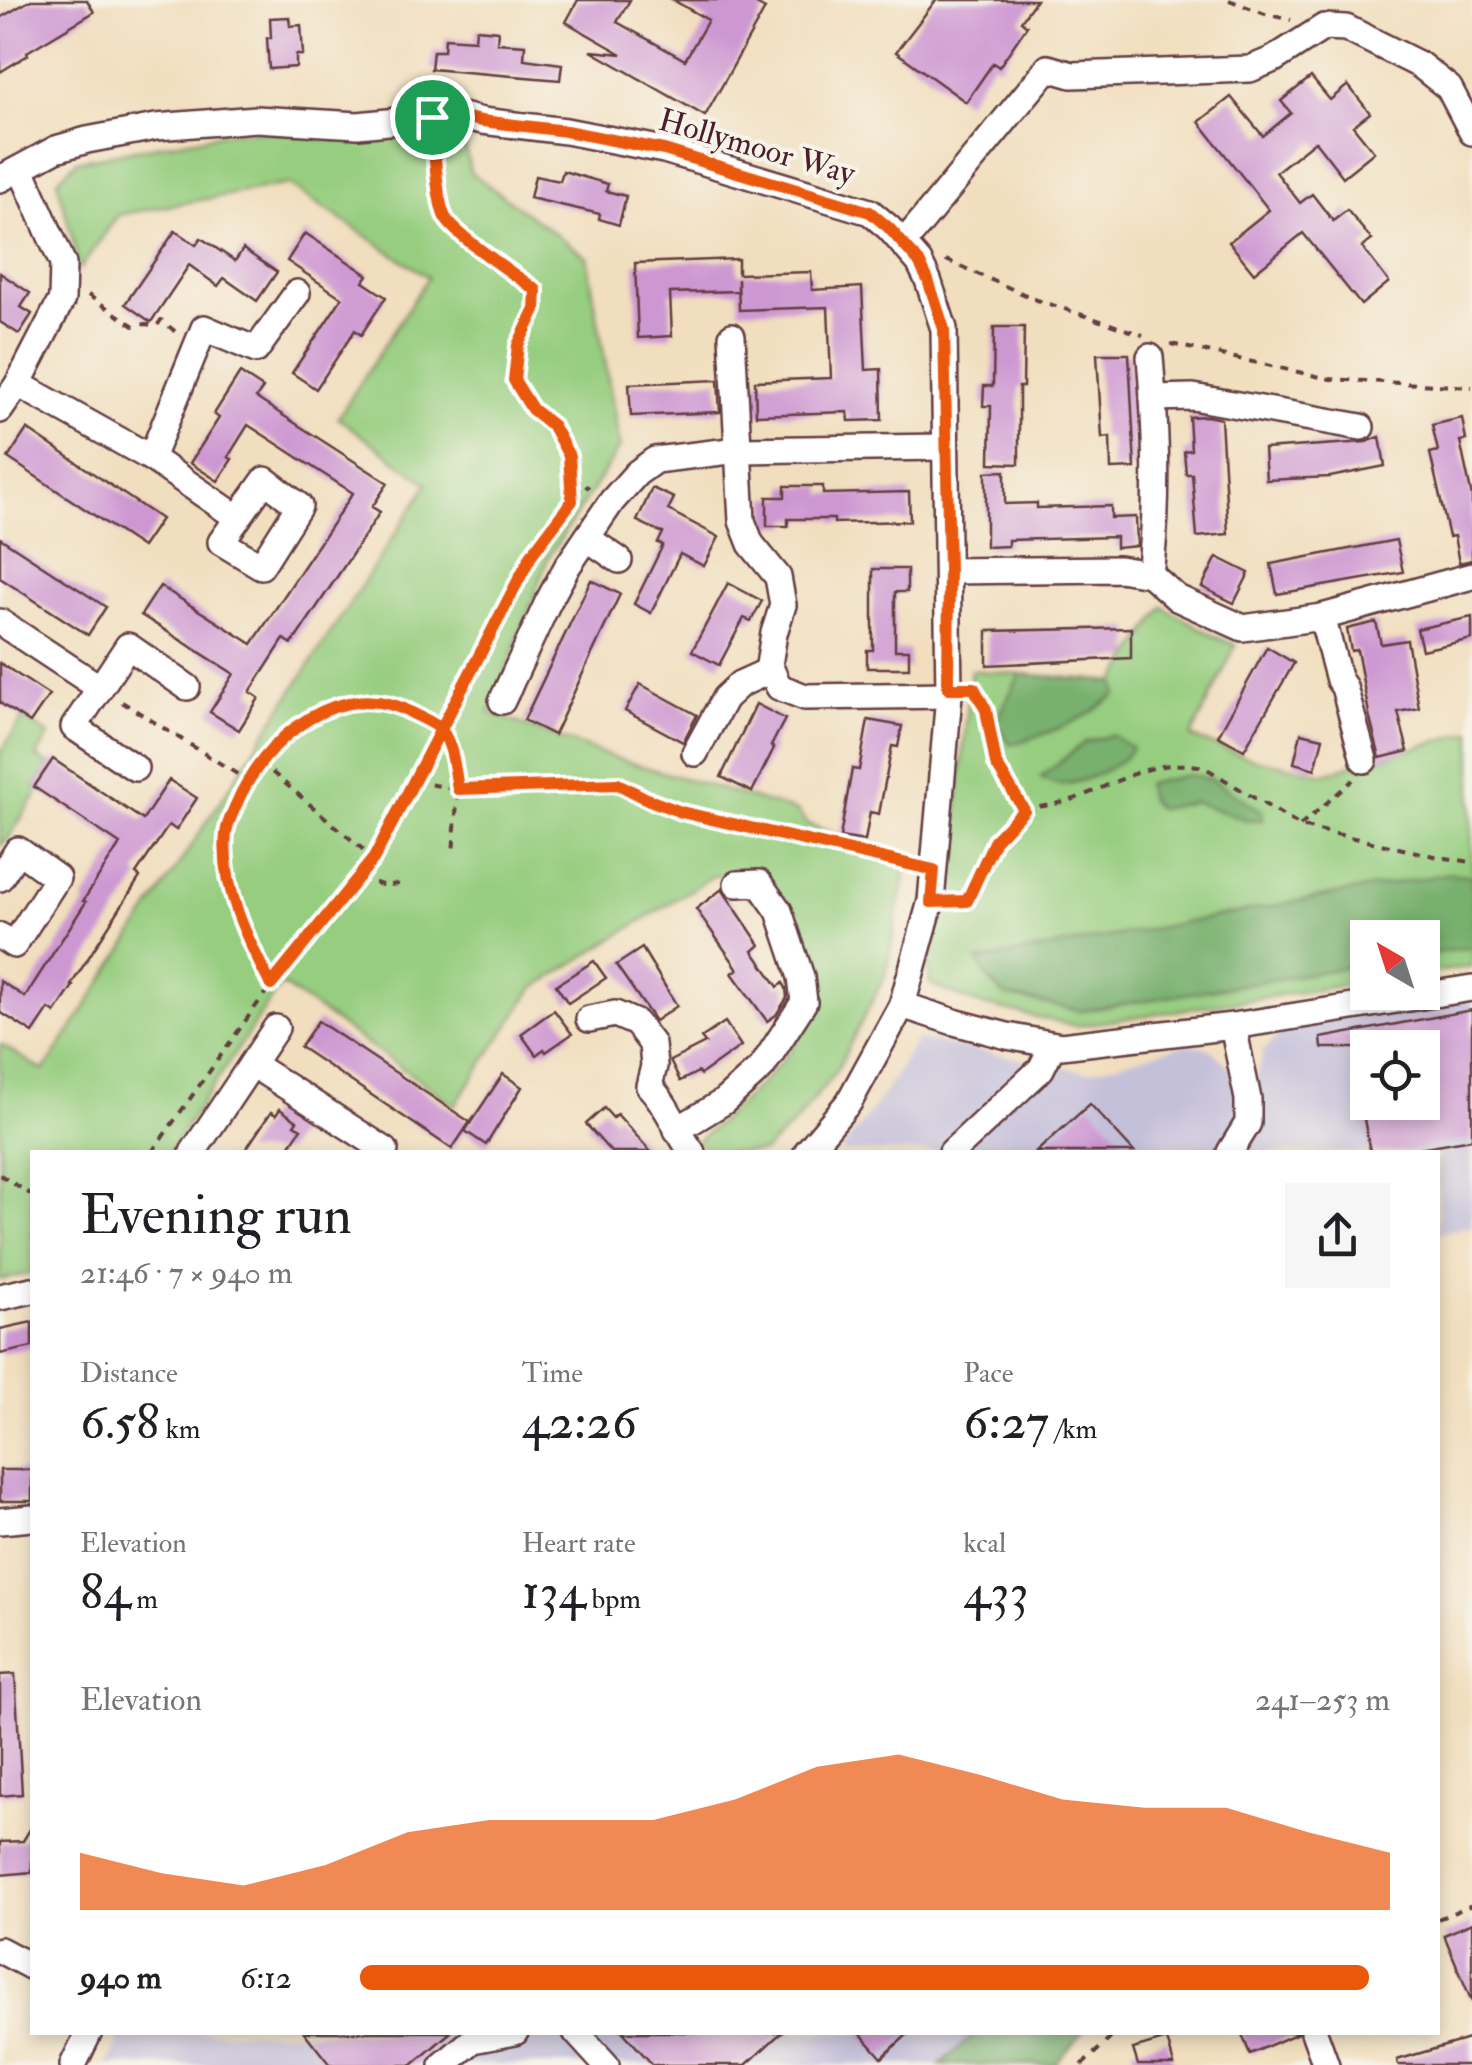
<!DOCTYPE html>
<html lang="en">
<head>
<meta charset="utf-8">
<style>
	body { margin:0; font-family:"IM FELL Double Pica",serif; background:#f6f6f6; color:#202124; height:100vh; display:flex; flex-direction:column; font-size:38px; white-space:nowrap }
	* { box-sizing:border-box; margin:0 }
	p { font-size:32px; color:#757577 }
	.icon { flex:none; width:55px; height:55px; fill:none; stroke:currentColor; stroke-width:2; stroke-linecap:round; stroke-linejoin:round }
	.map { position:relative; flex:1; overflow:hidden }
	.sheet { position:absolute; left:30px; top:1150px; width:1410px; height:885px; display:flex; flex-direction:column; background:#fff; border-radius:0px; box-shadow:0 5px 15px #0003 }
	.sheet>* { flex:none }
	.needle { width:65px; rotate:321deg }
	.controls { position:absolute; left:1350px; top:920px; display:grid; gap:20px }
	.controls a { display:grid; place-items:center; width:90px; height:90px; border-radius:0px; background:#fff; box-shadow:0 5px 15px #0003; font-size:50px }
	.pin { position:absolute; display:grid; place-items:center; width:85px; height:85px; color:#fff; margin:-42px; border:5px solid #fff; border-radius:50%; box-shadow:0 2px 10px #0007 }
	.round { display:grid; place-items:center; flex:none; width:105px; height:105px; border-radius:0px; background:#f6f6f6 }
	.overview { display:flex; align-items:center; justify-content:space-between; height:170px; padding:0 50px }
	h1 { font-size:55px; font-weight:600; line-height:75px }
	.metrics { display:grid; grid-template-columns:repeat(3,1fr); gap:15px; height:170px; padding:10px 50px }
	.metrics div { display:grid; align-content:center }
	.metrics b { font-size:50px; font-weight:600 }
	.metrics small { font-size:28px; font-weight:400 }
	.metrics p { font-size:28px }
	.chart { height:280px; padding:20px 50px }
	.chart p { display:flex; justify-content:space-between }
	.chart svg { width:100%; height:180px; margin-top:10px; fill:#ea580c; opacity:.7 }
	ul { padding:0 50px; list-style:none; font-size:32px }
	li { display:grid; grid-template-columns:160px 120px 1fr; align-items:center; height:75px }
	li i { height:25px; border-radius:12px; background:#ea580c }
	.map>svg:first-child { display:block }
</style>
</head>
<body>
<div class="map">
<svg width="1472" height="2065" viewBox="0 0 1472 2065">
	<rect width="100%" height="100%" fill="#f7f3e8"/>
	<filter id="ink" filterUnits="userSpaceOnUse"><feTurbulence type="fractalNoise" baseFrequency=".01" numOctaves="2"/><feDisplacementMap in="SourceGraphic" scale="20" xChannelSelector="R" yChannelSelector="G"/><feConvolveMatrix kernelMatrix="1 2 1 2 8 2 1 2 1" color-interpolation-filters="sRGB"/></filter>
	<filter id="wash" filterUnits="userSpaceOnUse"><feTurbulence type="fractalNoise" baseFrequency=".0048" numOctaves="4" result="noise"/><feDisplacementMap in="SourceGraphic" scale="40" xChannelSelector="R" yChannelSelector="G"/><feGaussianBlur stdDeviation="2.25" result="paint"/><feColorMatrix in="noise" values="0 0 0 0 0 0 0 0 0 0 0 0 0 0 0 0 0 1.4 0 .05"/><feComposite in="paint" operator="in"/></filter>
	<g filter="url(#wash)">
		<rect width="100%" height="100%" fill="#f1debe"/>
		<!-- industrial -->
		<g fill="#c5c0da" fill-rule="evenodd">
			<path d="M 1472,1000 L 1472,1226 L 1438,1233 L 1438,1152 L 840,1152 L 880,1100 L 917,1039 L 1087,1072 L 1187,1044 L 1210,1049 L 1228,1066 L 1239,1086 L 1256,1082 L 1264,1051 L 1287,1025 ZM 1368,1048 L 1422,1048 L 1422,1102 L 1368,1102 Z"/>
			<polygon points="122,2032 976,2033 940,2065 107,2065"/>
		</g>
		<!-- green -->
		<g fill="#96cd7f" stroke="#707655" stroke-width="2.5">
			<path d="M 271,131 L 333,139 L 463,133 L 470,172 L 587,257 L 620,447 L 548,558 L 490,713 L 617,759 L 797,811 L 807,824 L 908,861 L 885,976 L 836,1071 L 795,1123 L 763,1152 L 707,1152 L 697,1141 C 736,1107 822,1039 815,983 C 811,950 775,901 757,872 L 713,876 L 533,989 L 455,1105 L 281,984 L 169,1152 L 32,1152 L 32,1273 L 0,1280 L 0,1044 L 44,1071 L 428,484 L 338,418 L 428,277 L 288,184 L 118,215 L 80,269 L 57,180 L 77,161 L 232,132 Z"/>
			<polygon points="1163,607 1218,638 1236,645 1191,737 1250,758 1326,774 1352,764 1364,765 1378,759 1472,731 1472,966 1423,974 1422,938 1368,938 1367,982 1076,1026 974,1003 930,984 929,960 955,833 971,670 1115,682"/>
			<polygon points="23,718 49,735 37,757 49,765 34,787 39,790 8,839 0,846 0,753"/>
		</g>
		<!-- forest -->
		<g fill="#78b06e" stroke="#61684c" stroke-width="2.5">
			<path d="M 1020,674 L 1115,682 L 1117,694 C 1087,719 1047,735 1010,744 L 996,722 Z"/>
			<path d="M 1112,735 L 1132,748 C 1123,766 1078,786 1057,784 C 1050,783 1047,780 1041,777 L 1085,742 Z"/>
			<path d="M 1188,775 L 1211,779 L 1262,811 L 1263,820 L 1247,820 L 1194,802 L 1159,809 C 1149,802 1148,796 1146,784 Z"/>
			<polygon points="1450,873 1472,876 1472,947 1423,955 1422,938 1368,938 1367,964 1082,1011 1005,996 987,978 978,961"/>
			<polygon points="976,2033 976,2032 1082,2033 1055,2065 940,2065"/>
		</g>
		<g id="blocks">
			<!-- building -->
			<g fill="#cd97d2">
				<polygon points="31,0 87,0 94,12 27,52 28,55 0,72 0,18"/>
				<polygon points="578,0 630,0 617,22 685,60 708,20 673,0 749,0 765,9 705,116 591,51 622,54 566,22"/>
				<polygon points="936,0 1036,0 1021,21 1027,26 999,67 993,63 966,102 896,52"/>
				<polygon points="289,17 290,26 301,25 303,55 296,55 296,67 269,69 267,38 271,38 270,18"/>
				<polygon points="476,29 498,31 497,43 525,45 524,59 562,64 560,80 431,69 433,51 444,51 445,38 475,40"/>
				<polygon points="1311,77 1330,100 1348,85 1370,113 1353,126 1374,152 1343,177 1315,141 1276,172 1300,203 1312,194 1333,221 1347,210 1372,240 1362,247 1389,282 1361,305 1303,233 1254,273 1229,242 1269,210 1199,122 1231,97 1263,136 1291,113 1281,101"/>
				<polygon points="563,171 608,184 606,191 626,196 619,225 599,219 600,214 530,198 535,176 560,181"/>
				<polygon points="175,231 196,245 201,238 235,261 243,249 277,272 257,301 224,278 218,286 189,265 151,322 125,304"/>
				<polygon points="305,233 368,275 363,282 386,297 361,335 355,330 316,389 292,373 342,298 287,261"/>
				<polygon points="738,259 738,274 811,272 812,290 862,287 866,370 881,369 882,420 849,421 848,412 756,415 755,381 831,378 828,307 739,310 738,279 738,291 670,293 672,336 638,338 635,263"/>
				<polygon points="0,273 30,293 21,307 32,314 19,334 0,322"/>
				<polygon points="994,327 1024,327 1023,387 1019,387 1019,464 990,463 991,406 983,406 984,386 993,386"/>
				<polygon points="1097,354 1129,354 1135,468 1111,469 1110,437 1102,438"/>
				<polygon points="240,373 263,388 256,398 388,483 372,507 380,512 363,538 292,644 284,639 250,692 259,698 239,730 210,712 234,674 141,615 160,586 252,644 353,493 248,425 228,457 232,459 218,481 190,463 219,418 214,414"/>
				<polygon points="718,380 720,412 631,416 629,384"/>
				<polygon points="1207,416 1221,419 1228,534 1197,537 1192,474 1186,474 1184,451 1191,450 1189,417"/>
				<polygon points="1462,418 1466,440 1460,441 1472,497 1472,560 1459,563 1454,536 1449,537 1430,453 1438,451 1432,425"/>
				<polygon points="27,429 161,519 142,547 8,458"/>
				<polygon points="1380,437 1385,466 1330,477 1266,480 1264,449 1366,442"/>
				<polygon points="1005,471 1005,504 1037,503 1037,508 1111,506 1111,518 1136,517 1137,546 1116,548 1116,537 1008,540 1008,546 986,547 986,472"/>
				<polygon points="785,486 823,486 823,494 909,492 910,521 834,523 834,519 788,519 788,526 767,526 767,497 785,497"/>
				<polygon points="652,488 674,498 668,510 719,537 704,566 680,554 651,613 634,604 663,545 658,543 663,533 637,521"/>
				<polygon points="0,538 106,607 88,635 0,578"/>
				<polygon points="1396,540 1403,572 1277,594 1271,564"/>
				<polygon points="1217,557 1249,573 1234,603 1202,587"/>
				<polygon points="873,569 907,569 907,592 895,592 895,650 909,650 909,668 867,668 867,650 873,650"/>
				<polygon points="591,580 620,594 554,735 524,720"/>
				<polygon points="728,583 762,601 751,621 744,618 719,665 692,651"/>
				<polygon points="1472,617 1472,639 1422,650 1417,629"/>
				<polygon points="1376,622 1381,644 1407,640 1419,708 1398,712 1408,751 1380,758 1370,719 1357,650 1351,651 1347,629"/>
				<polygon points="1131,628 1131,658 987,665 987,631"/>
				<polygon points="1267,647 1294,663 1244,750 1218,736"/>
				<polygon points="0,663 49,695 30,723 0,703"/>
				<polygon points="640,684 697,715 683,742 625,711"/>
				<polygon points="756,704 785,719 771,746 774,748 752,792 721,777"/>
				<polygon points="868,720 902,726 898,747 892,746 879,814 870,812 865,841 840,837 852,769 859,770"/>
				<polygon points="1301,733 1323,738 1315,769 1294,763"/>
				<polygon points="53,759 143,820 169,780 197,798 176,830 169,825 136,874 140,877 71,985 73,986 55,1013 49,1009 33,1033 0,1012 0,981 25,997 86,902 83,901 120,844 34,787"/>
				<polygon points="722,889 760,945 753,951 778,987 783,983 786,988 787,998 776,1015 767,1021 732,973 738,969 696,909"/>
				<polygon points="642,948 677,1006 655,1021 616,965"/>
				<polygon points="594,961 606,978 568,1003 556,985"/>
				<polygon points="554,1010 572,1034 546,1052 544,1049 536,1055 521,1034"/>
				<polygon points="1472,1010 1472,1139 1396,1152 1370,1152 1361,1102 1422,1102 1422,1048 1322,1048 1321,1038"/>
				<polygon points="318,1021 470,1122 452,1149 300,1047"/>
				<polygon points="725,1022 741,1046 700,1075 698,1072 680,1081 670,1061 705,1043 701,1038"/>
				<polygon points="503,1074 522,1087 486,1145 465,1131"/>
				<polygon points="1090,1104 1134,1152 1036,1152"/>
				<polygon points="604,1108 613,1118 617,1114 651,1152 611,1152 586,1124"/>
				<polygon points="280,1109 297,1121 294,1125 301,1129 285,1152 244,1152 271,1112 276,1115"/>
				<polygon points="32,1322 32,1347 0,1354 0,1329"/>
				<rect x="0" y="1470" width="32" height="31"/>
				<polygon points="15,1674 22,1794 0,1796 0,1675"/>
				<polygon points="32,1826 32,1872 0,1875 0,1842 23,1841"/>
				<polygon points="1472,1923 1472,2002 1444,1935"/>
				<polygon points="304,2032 451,2032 412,2065 330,2065"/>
				<polygon points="623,2032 782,2032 746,2065 653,2065"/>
				<polygon points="859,2032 910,2032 882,2058"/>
				<polygon points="1241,2032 1298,2032 1298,2033 1250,2054"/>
				<polygon points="1472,2038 1472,2065 1398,2065 1397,2060"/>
				<polygon points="1167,2039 1174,2065 1138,2065 1133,2049"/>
			</g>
		</g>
	</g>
	<g filter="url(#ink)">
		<use href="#blocks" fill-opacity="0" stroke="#633c41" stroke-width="2.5"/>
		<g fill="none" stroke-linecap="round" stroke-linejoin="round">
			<defs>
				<g id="minor">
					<polyline points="0,179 56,149 87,140 156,127 256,119 358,125 458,115 482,121 566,131 664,150 870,212 889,228 919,262 928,280 944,329 949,695 931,901 902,1005 849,1102 807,1152"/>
					<polyline points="903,244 1048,68 1072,75 1250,69 1274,59 1324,27 1346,28 1420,65 1449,88 1472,132"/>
					<polyline points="732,336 742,521 751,544 778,577 783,605 774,633 769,665 779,687 805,697 949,695"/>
					<polyline points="18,384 151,458 238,518"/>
					<polyline points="1153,398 1193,397 1361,427"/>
					<polyline points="0,410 18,384 62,299 63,264 21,169"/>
					<polyline points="151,458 204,328 256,350 297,293"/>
					<polygon points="265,480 299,506 261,566 221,542"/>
					<polyline points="587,538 619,560"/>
					<polyline points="949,571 1119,569 1150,574 1177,598 1243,628 1322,617 1472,576"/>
					<path d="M 1150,574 C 1159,502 1156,429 1150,357"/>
					<polyline points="1322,617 1339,680 1344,687 1364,760"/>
					<polyline points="0,622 100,688"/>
					<polyline points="502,701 548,602 567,567 612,501 637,473 655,460 738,450 944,447"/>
					<polyline points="695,753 725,698 740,684 771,670"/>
					<polyline points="135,768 74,727 128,646 187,687"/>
					<polyline points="0,878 18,850 57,878 14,945 0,936"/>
					<polyline points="902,1005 954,1022 1007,1036 1061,1046 1233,1026 1248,1099 1248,1123 1230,1152"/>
					<path d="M 589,1019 L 615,1014 L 636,1023 L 652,1044 L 654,1066 L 649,1086 C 668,1105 676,1131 692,1152"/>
					<polyline points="1233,1026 1472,988"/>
					<polyline points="252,1064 385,1150"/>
					<polyline points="677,1130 723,1102 762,1067 804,1002 801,977 779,911 759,883 737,884"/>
					<polyline points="193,1152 276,1028"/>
					<polyline points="952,1152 1041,1069 1053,1045"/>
					<polyline points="0,1297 32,1290"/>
					<polyline points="0,1521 32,1518"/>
					<polyline points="0,1950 32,1967"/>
					<polyline points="576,2032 606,2065"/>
					<polyline points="1314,2032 1326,2065"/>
					<polyline points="73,2065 89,2032"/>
					<polyline points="443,2065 473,2040 515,2032"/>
				</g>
			</defs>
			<!-- minor casing -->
			<use href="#minor" stroke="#633c41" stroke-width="30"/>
			<!-- path -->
			<g stroke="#633c41" stroke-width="4" stroke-dasharray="8 8" stroke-linecap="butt">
				<polyline points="1229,0 1265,14 1291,20"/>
				<polyline points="946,260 1037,300 1143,335"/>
				<polyline points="88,295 134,326 146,324 157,326 161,320 176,332"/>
				<polyline points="1171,344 1330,379 1472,387"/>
				<polyline points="572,477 589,488"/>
				<polyline points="122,702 245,779"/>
				<polyline points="260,762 373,858"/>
				<polyline points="415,782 458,789 618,784 649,800 681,812 912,865"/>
				<path d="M 1024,810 C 1041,806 1061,804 1077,798 C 1122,781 1154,757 1204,767 L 1300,826 L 1439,857 L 1472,862"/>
				<polyline points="1300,826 1353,780"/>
				<polyline points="360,877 384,886 405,883"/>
				<polyline points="956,901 967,901 995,840 1024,810 995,763 986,710 973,688"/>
				<polyline points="271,984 238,915 227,867 226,830 247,780 273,749 307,720 338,704 390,703 442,729 451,753 458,789 453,854"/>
				<polyline points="152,1152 271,985 373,858 532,554 571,501 569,456 553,426 533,409 514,380 518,345 535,310 536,290 457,230 444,216 433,142"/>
				<polyline points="0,1175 32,1195"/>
				<polyline points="1438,1919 1472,1905"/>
				<polyline points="1082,2065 1117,2032"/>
			</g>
			<!-- minor -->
			<use href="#minor" stroke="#fff" stroke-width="25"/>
		</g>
	</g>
	<g fill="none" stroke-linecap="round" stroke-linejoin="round" filter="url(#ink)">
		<defs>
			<path id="route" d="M 432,117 C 433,136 437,203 445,217 C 454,235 517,276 536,290 L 535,310 L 518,345 L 514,380 L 532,409 L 553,426 L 569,456 L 572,501 L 532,554 L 374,858 L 271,985 C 247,939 221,887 226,834 C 227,824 232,814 236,805 C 264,738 342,672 416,715 C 424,719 437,724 442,731 C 453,746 455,771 458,789 L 618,784 L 649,800 L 681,812 L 934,870 L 931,902 L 967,901 L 995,840 L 1024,810 L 996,764 L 986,710 L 974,688 L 948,688 L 949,571 L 944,329 L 928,280 L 919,262 L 889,228 L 870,212 L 664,150 L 566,131 L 482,121 L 458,116 L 432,117"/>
		</defs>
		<!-- route casing -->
		<use href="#route" stroke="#fff" stroke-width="20"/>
		<!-- route -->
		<use href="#route" stroke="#ea580c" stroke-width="12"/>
	</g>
	<g text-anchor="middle" stroke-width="8" stroke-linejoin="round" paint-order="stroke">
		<!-- street labels -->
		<g font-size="32" fill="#4a1f2b" stroke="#f7f3e8">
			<text transform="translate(757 146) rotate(16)" y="11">Hollymoor Way</text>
		</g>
	</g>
</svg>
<div class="controls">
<a><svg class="needle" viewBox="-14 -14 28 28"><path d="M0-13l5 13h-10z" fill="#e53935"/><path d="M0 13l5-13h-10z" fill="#757577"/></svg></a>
<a><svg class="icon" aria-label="locate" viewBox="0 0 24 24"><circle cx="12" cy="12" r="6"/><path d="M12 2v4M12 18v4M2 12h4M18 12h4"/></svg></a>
</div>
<div class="pin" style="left:432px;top:117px;background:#1e9e55"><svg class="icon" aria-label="arrive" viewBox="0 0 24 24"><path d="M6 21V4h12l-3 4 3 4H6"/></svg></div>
<section class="sheet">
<div class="overview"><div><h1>Evening run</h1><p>21:46 · 7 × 940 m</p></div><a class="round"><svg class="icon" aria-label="share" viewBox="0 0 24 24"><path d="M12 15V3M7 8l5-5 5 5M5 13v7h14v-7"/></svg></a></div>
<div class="metrics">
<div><p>Distance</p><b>6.58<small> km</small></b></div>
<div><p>Time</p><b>42:26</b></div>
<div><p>Pace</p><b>6:27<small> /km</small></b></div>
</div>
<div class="metrics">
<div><p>Elevation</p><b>84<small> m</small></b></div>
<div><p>Heart rate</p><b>134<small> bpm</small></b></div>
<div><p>kcal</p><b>433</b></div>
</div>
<div class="chart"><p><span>Elevation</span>241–253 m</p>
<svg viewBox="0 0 160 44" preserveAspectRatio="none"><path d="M0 44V30L10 35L20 38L30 33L40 25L50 22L60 22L70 22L80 17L90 9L100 6L110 11L120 17L130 19L140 19L150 25L160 30V44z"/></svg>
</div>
<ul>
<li><b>940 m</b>6:12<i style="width:98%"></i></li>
</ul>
</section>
</div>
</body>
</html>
